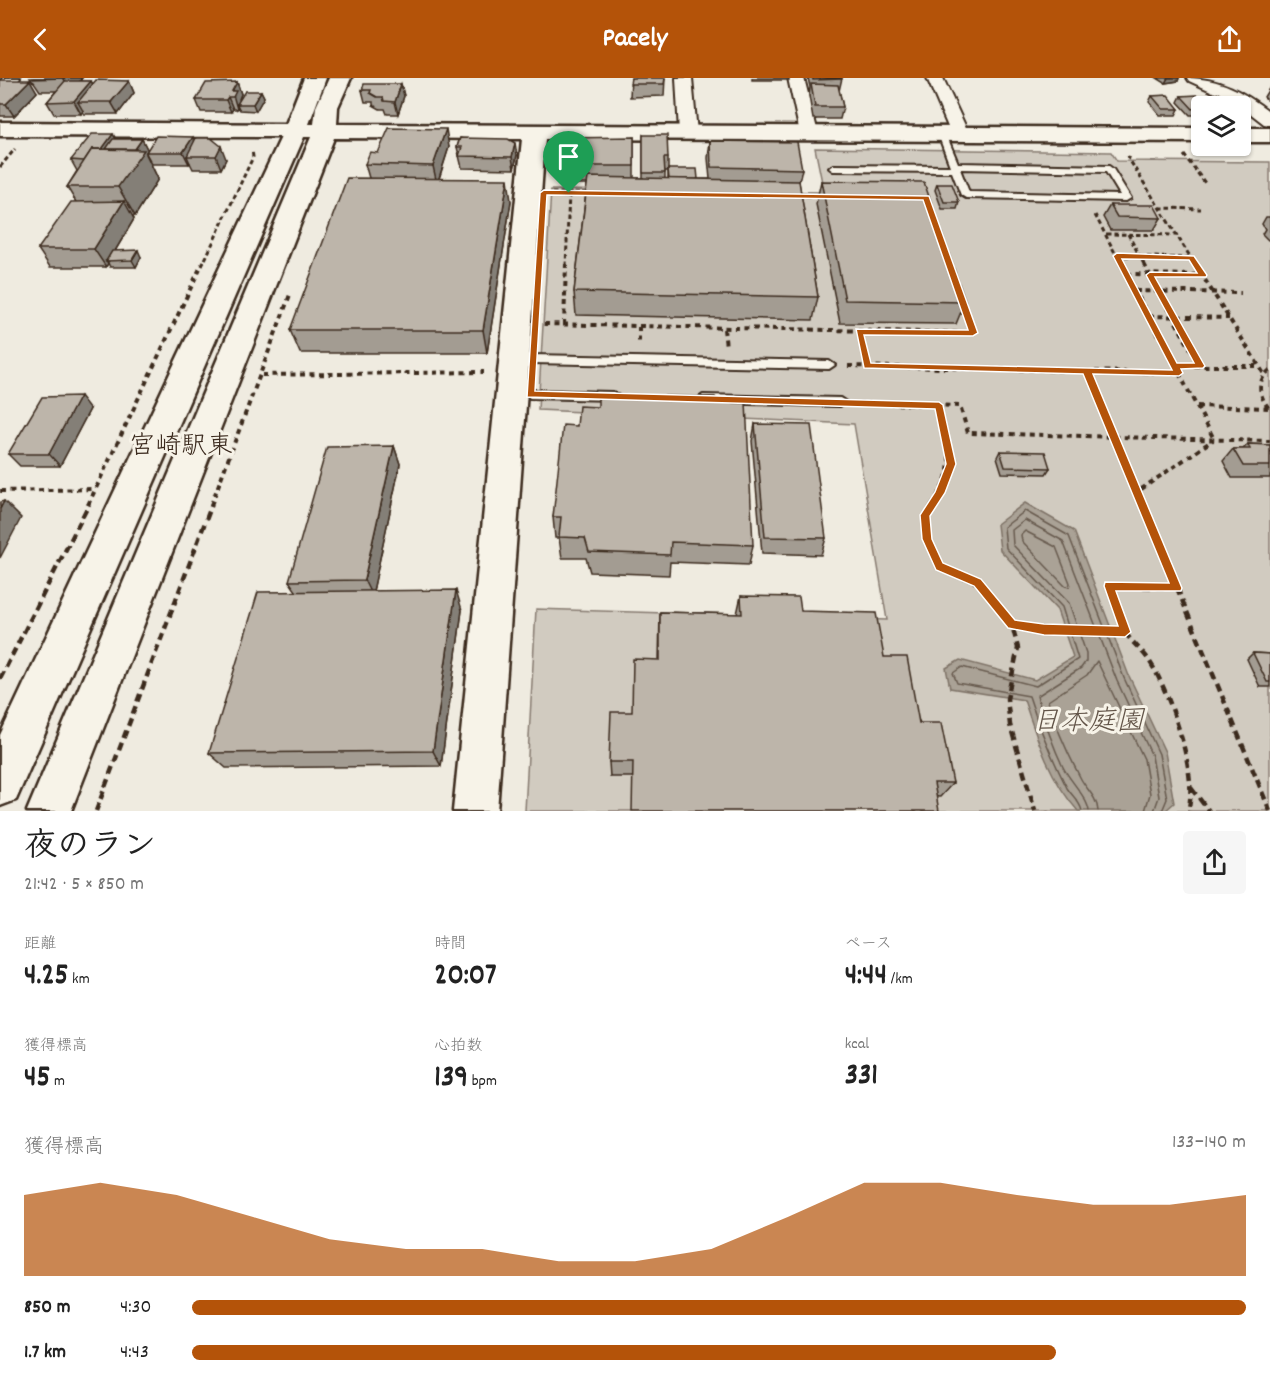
<!DOCTYPE html>
<html lang="ja">
<head>
<meta charset="utf-8">
<style>
	body { margin:0; font-family:Dekko,"Klee One",sans-serif; background:#f6f6f6; color:#222; height:100vh; display:flex; flex-direction:column; font-size:22px; white-space:nowrap }
	* { box-sizing:border-box; margin:0 }
	p { font-size:20px; color:#767676 }
	.icon { flex:none; width:33px; height:33px; fill:none; stroke:currentColor; stroke-width:2; stroke-linecap:round; stroke-linejoin:round }
	.map { position:relative; height:733px; overflow:hidden }
	.drawer { display:flex; flex-direction:column; background:#fff; flex:1 }
	.drawer>* { flex:none }
	.controls { position:absolute; left:1191px; top:18px; display:grid; gap:12px }
	.controls a { display:grid; place-items:center; width:60px; height:60px; border-radius:6px; background:#fff; box-shadow:0 2px 4px #0004; font-size:30px }
	.pin { position:absolute; display:grid; place-items:center; width:51px; height:51px; color:#fff; margin:-62px -26px; border-radius:50% 50% 50% 0; rotate:-45deg; box-shadow:0 0 6px #0007 }
	.pin .icon { rotate:45deg }
	.round { display:grid; place-items:center; flex:none; width:63px; height:63px; border-radius:6px; background:#f6f6f6 }
	.headline { display:flex; align-items:center; justify-content:space-between; height:102px; padding:0 24px }
	h1 { font-size:33px; font-weight:700; line-height:45px }
	.figures { display:grid; grid-template-columns:repeat(3,1fr); gap:9px; height:102px; padding:6px 24px }
	.figures div { display:grid; align-content:center }
	.figures b { font-size:30px; font-weight:700 }
	.figures small { font-size:16px; font-weight:400 }
	.figures p { font-size:16px }
	.chart { height:168px; padding:12px 24px }
	.chart p { display:flex; justify-content:space-between }
	.chart svg { width:100%; height:108px; margin-top:6px; fill:#b45309; opacity:.7 }
	ul { padding:0 24px; list-style:none; font-size:20px }
	li { display:grid; grid-template-columns:96px 72px 1fr; align-items:center; height:45px }
	li i { height:15px; border-radius:8px; background:#b45309 }
	header { display:flex; justify-content:space-between; align-items:center; height:78px; padding:0 24px; background:#b45309; color:#fff; font-size:27px; font-weight:700 }
	.map>svg:first-child { display:block }
</style>
</head>
<body>
<header><svg class="icon" aria-label="back" viewBox="0 0 24 24"><path d="M15 5l-7 7 7 7"/></svg>Pacely<svg class="icon" aria-label="share" viewBox="0 0 24 24"><path d="M12 15V3M7 8l5-5 5 5M5 13v7h14v-7"/></svg></header>
<div class="map">
<svg width="1270" height="733" viewBox="0 0 1270 733">
	<rect width="100%" height="100%" fill="#efebe0"/>
	<filter id="ink" filterUnits="userSpaceOnUse"><feTurbulence type="fractalNoise" baseFrequency=".0167" numOctaves="2"/><feDisplacementMap in="SourceGraphic" scale="12" xChannelSelector="R" yChannelSelector="G"/><feConvolveMatrix kernelMatrix="1 2 1 2 8 2 1 2 1" color-interpolation-filters="sRGB"/></filter>
	<g filter="url(#ink)">
		<!-- green -->
		<polygon fill="#d1cbc0" stroke="#867a6f" stroke-width="1.5" points="815,70 1111,74 1117,83 1270,84 1270,733 525,733 536,531 887,542 854,346 538,332 551,112 824,114"/>
		<!-- water -->
		<path fill="#aaa296" stroke="#7e7266" stroke-width="1.5" d="M 1025,425 L 1074,453 L 1129,598 L 1165,674 L 1174,725 L 1165,733 L 1078,733 C 1050,702 1037,661 1024,622 L 950,610 L 946,590 L 960,582 L 1035,602 L 1073,579 L 1057,532 L 1000,472 L 997,446 Z"/>
		<g fill="none" stroke-linecap="round" stroke-linejoin="round">
			<!-- shore -->
			<g stroke="#675a4e" stroke-width="1.5">
				<polygon points="1025,453 1056,469 1070,505 1069,509 1065,508 1022,463 1021,457"/>
				<path d="M 1082,733 C 1080,723 1072,718 1067,710 C 1052,680 1039,650 1029,618 L 957,605 L 953,595 L 962,589 L 1036,608 L 1078,581 L 1062,529 L 1006,470 L 1004,449 L 1025,433 L 1069,458 L 1124,600 L 1159,676 L 1167,721 L 1162,733"/>
				<path d="M 1089,733 C 1087,719 1070,703 1063,689 C 1052,666 1044,642 1037,618 L 1081,590 L 1086,583 L 1086,575 L 1069,525 L 1013,467 L 1012,452 L 1025,442 L 1063,463 L 1117,603 L 1152,678 L 1159,719 L 1154,733"/>
				<path d="M 1098,733 C 1097,719 1087,712 1081,701 C 1068,676 1056,650 1048,623 L 1087,597 L 1097,583 L 1144,681 L 1150,716 L 1145,733"/>
			</g>
			<defs>
				<g id="lane">
					<path d="M 942,53 L 946,56 L 958,85 L 1109,88 L 1113,91 L 1131,120 L 1126,123 L 966,120 L 961,117 L 952,94 L 833,93 L 829,90 L 833,87 L 950,88 L 938,56 ZM 960,91 L 1106,94 L 1120,117 L 969,114 Z"/>
					<polygon points="532,277 829,283 835,287 829,291 532,285 526,281"/>
					<polygon points="530,312 613,314 619,318 613,322 530,320 524,316"/>
					<polygon points="703,317 840,320 846,324 840,328 703,325 697,321"/>
				</g>
				<g id="street">
					<polygon points="3,0 20,0 6,16 0,17 0,3"/>
					<polygon points="676,0 692,0 697,55 694,59 682,59 679,55"/>
					<polygon points="788,0 804,0 818,55 815,59 803,59 800,55"/>
					<polygon points="927,0 943,0 969,56 966,60 954,60 951,56"/>
					<path d="M 1187,0 C 1220,0 1244,14 1270,34 L 1270,47 L 1264,46 L 1237,25 L 1189,3 Z"/>
				</g>
				<g id="secondary">
					<polygon points="304,0 326,0 309,46 314,46 316,29 329,0 351,0 338,29 337,46 1202,50 1202,64 545,61 497,733 453,733 522,61 334,60 71,733 27,733 311,59 304,59 16,722 0,728 0,657 281,59 0,58 0,44 286,46"/>
					<rect x="1240" y="50" width="30" height="14"/>
				</g>
			</defs>
			<!-- lane casing -->
			<use href="#lane" stroke="#3b2a1e" stroke-width="4"/>
			<!-- street casing -->
			<use href="#street" stroke="#3b2a1e" stroke-width="4"/>
			<!-- secondary casing -->
			<use href="#secondary" stroke="#3b2a1e" stroke-width="5"/>
			<!-- path-far2 -->
			<g stroke="#3b2a1e" stroke-width="3" stroke-dasharray="4.5 3" stroke-linecap="butt">
				<polyline points="1211,71 1230,71"/>
				<polyline points="1184,77 1205,105"/>
				<polyline points="1127,78 1196,188"/>
				<polyline points="0,89 15,71"/>
				<polyline points="552,115 590,115"/>
				<polyline points="798,118 821,118"/>
				<polyline points="1160,130 1201,131"/>
				<polyline points="1095,137 1122,188"/>
				<polyline points="1106,156 1177,157"/>
				<polyline points="1128,156 1145,188"/>
				<polyline points="1117,178 1191,180"/>
				<polyline points="202,188 253,79 252,72"/>
				<polyline points="566,188 569,115"/>
			</g>
			<!-- path-far1 -->
			<g stroke="#3b2a1e" stroke-width="4" stroke-dasharray="5 4.5" stroke-linecap="butt">
				<polyline points="1121,186 1214,361"/>
				<polyline points="1144,186 1200,288"/>
				<polyline points="1195,186 1264,296"/>
				<polyline points="1126,196 1203,197"/>
				<polyline points="1135,213 1241,215"/>
				<polyline points="1149,238 1229,240"/>
				<polyline points="544,246 973,255 962,223"/>
				<polyline points="564,247 566,186"/>
				<polyline points="639,249 639,267"/>
				<polyline points="724,251 726,269"/>
				<polyline points="859,254 867,288"/>
				<polyline points="848,288 1179,295"/>
				<polyline points="1175,288 1259,288"/>
				<path d="M 1270,292 C 1255,304 1259,318 1270,332"/>
				<polyline points="1087,293 1137,414"/>
				<polyline points="262,297 484,294"/>
				<polyline points="859,325 960,328 968,355 1270,363"/>
				<polyline points="1197,328 1268,330"/>
				<polyline points="0,413 95,411"/>
				<polyline points="88,427 202,186"/>
				<polyline points="211,427 291,214"/>
				<path d="M 932,427 C 959,387 948,370 939,327"/>
				<polyline points="1142,427 1137,414 1213,362"/>
			</g>
			<!-- path -->
			<g stroke="#3b2a1e" stroke-width="4.5" stroke-dasharray="8 5" stroke-linecap="butt">
				<path d="M 933,426 C 918,448 929,466 939,489 L 978,505 L 1012,547 L 1018,570 L 1007,621 L 1010,647 L 1035,733"/>
				<polyline points="1142,426 1270,733"/>
				<path d="M 1177,510 L 1109,508 C 1114,522 1118,538 1124,552 C 1130,564 1143,572 1150,584 C 1170,615 1199,698 1188,733"/>
				<polyline points="1013,547 1044,551 1125,554"/>
				<polyline points="0,601 89,426"/>
				<polyline points="1191,710 1209,733"/>
				<polyline points="96,733 212,426"/>
			</g>
			<!-- lane -->
			<use href="#lane" fill="#f7f3e8" fill-rule="evenodd"/>
			<!-- street -->
			<use href="#street" fill="#f7f3e8" fill-rule="evenodd"/>
			<!-- secondary -->
			<use href="#secondary" fill="#f7f3e8" fill-rule="evenodd"/>
		</g>
		<!-- wall -->
		<g fill="#a39c92" stroke="#3b2a1e" stroke-width="1.5">
			<polygon points="30,0 82,0 80,3 91,3 93,6 129,3 134,15 118,36 84,36 83,33 81,36 54,36 47,24 56,13 40,13 34,4 32,3"/>
			<polygon points="631,0 665,0 664,18 630,19"/>
			<rect x="752" y="0" width="37" height="2"/>
			<polygon points="808,0 842,0 839,13 843,29 840,41 813,41 809,18 810,9"/>
			<polygon points="1157,0 1179,0 1178,3 1165,5"/>
			<polygon points="0,2 37,14 14,38 0,38"/>
			<polygon points="237,4 241,16 239,21 239,23 261,13 264,19 256,33 240,32 238,29 237,31 233,31 231,34 201,34 196,22"/>
			<polygon points="401,6 404,18 398,36 387,36 385,31 380,31 373,27 373,24 365,24 362,12"/>
			<polygon points="1270,9 1270,25 1264,19"/>
			<polygon points="1152,18 1179,31 1176,37 1160,37 1149,24"/>
			<polygon points="1181,18 1203,24 1206,18 1238,28 1209,28 1205,25 1202,28 1202,37 1190,37 1178,24"/>
			<polygon points="643,57 668,80 668,93 665,93 665,101 668,101 668,91 698,101 710,101 708,80 710,63 802,91 799,104 818,219 813,242 576,237 574,214 587,106 562,106 561,88 634,59 634,100 643,100"/>
			<polygon points="460,60 517,77 514,91 462,90 457,69"/>
			<polygon points="116,61 142,61 147,71 195,63 226,81 221,91 193,91 190,85 189,86 152,86 146,75 158,101 135,138 132,138 134,141 115,173 141,179 136,189 110,189 108,185 106,189 50,189 38,171 76,124 67,109 77,93 71,82"/>
			<polygon points="449,69 439,101 511,123 487,275 300,275 290,252 369,100 365,86 378,75"/>
			<polygon points="821,103 965,224 956,246 840,245 816,126"/>
			<polygon points="937,106 959,124 957,131 942,131 935,112"/>
			<polygon points="1110,127 1161,140 1154,152 1110,152 1103,139"/>
			<polygon points="1266,139 1270,139 1270,162 1268,162 1262,156 1265,151 1262,146"/>
			<polygon points="90,331 60,388 20,388 8,376"/>
			<polygon points="755,346 826,460 821,477 762,475 752,363"/>
			<polygon points="577,348 753,467 749,487 670,484 669,497 590,494 586,480 562,480 559,460 555,460 553,439"/>
			<polygon points="1248,366 1270,367 1270,400 1232,400 1223,383 1233,371 1243,371"/>
			<polygon points="394,368 400,386 373,513 462,532 441,688 226,690 209,675 296,513 289,503"/>
			<polygon points="1000,373 1050,390 1046,396 1002,395 997,379"/>
			<polygon points="741,518 801,533 884,579 953,705 940,719 633,699 610,699 609,684 632,634 659,582 660,534 737,536"/>
			<polygon points="1253,575 1270,576 1270,609 1260,609 1247,581"/>
		</g>
		<!-- shaded-wall -->
		<g fill="#847f77" stroke="#3b2a1e" stroke-width="1.5">
			<polygon points="65,0 82,0 71,13 64,1"/>
			<polygon points="1168,0 1179,0 1178,3 1165,5"/>
			<polygon points="30,2 37,14 14,38 6,26"/>
			<polygon points="91,3 97,15 78,24 83,33 81,36 74,23"/>
			<polygon points="129,3 134,15 118,36 111,24"/>
			<polygon points="237,4 241,16 239,21 241,25 237,26 238,29 237,31 232,13"/>
			<polygon points="401,6 404,18 398,36 395,24"/>
			<polygon points="261,13 264,19 256,33 253,26"/>
			<polygon points="228,19 233,31 231,34 226,22"/>
			<polygon points="446,51 449,69 437,106 433,88"/>
			<polygon points="113,56 120,68 93,83"/>
			<polygon points="193,59 198,71 187,78 190,85 189,86 183,74"/>
			<polygon points="142,61 148,73 146,74 146,76 158,101 135,138 118,109 128,82"/>
			<polygon points="515,65 517,77 514,91 512,79"/>
			<polygon points="221,68 226,81 221,91 216,78"/>
			<polygon points="508,101 511,123 487,275 483,252"/>
			<polygon points="124,123 134,141 109,183 106,183 108,185 106,189 94,171"/>
			<polygon points="138,172 141,179 136,189 132,182"/>
			<polygon points="80,318 90,331 60,388 49,376"/>
			<polygon points="394,368 400,386 372,518 364,502"/>
			<polygon points="4,423 21,440 0,480 0,431"/>
			<polygon points="456,512 462,532 441,688 433,673"/>
		</g>
		<!-- building -->
		<g fill="#bdb5aa" stroke="#3b2a1e" stroke-width="1.5">
			<polygon points="33,0 65,0 33,1"/>
			<polygon points="631,0 665,0 664,6 630,6"/>
			<polygon points="813,0 842,0 842,1 813,2"/>
			<polygon points="0,2 30,2 6,26 0,26"/>
			<polygon points="96,2 129,3 111,24 78,24"/>
			<polygon points="65,3 91,3 74,23 47,24"/>
			<polygon points="237,4 232,13 236,13 233,19 228,19 226,22 196,22 206,5"/>
			<polygon points="364,6 401,6 395,24 384,23 383,19 377,19 370,15 371,12 362,12"/>
			<polygon points="811,6 838,7 843,29 815,29"/>
			<polygon points="245,13 261,13 253,26 237,26"/>
			<polygon points="1219,15 1238,28 1222,28 1206,18"/>
			<polygon points="1168,17 1179,31 1163,31 1152,18"/>
			<polygon points="1197,17 1208,28 1202,28 1202,31 1193,31 1181,18"/>
			<polygon points="389,50 446,51 433,88 365,86 370,74 378,75"/>
			<polygon points="92,56 113,56 102,71 92,71 84,83 71,82"/>
			<polygon points="643,57 667,57 668,80 664,80 665,95 643,95"/>
			<polygon points="156,58 193,59 183,74 146,74"/>
			<polygon points="634,59 634,88 561,88 564,60"/>
			<polygon points="196,60 211,60 221,68 216,78 187,78"/>
			<polygon points="460,60 508,61 515,65 512,79 459,78 462,69 457,69"/>
			<polygon points="113,61 142,61 135,71 106,71"/>
			<polygon points="710,63 797,64 802,91 711,89"/>
			<polygon points="92,71 144,72 118,109 67,109"/>
			<polygon points="668,91 697,91 698,101 669,101"/>
			<polygon points="588,99 799,103 818,219 574,214"/>
			<polygon points="347,100 508,101 483,252 290,252"/>
			<polygon points="821,103 924,104 965,224 845,222"/>
			<polygon points="937,106 952,106 959,124 944,124"/>
			<polygon points="124,123 94,171 38,171 71,124"/>
			<polygon points="1110,127 1154,127 1161,140 1117,139"/>
			<polygon points="138,172 132,182 106,183 112,173"/>
			<polygon points="598,317 715,319 718,324 746,325 753,467 671,464 670,477 589,474 585,460 559,459 561,439 553,439 563,347 577,348 579,328 598,329"/>
			<polygon points="80,318 49,376 8,376 42,319"/>
			<polygon points="755,346 811,347 826,460 765,459"/>
			<polygon points="1248,366 1270,367 1270,388 1243,388 1233,371 1250,371"/>
			<polygon points="394,368 364,502 289,503 327,369"/>
			<polygon points="1000,373 1045,374 1050,390 1005,389"/>
			<polygon points="4,423 0,431 0,424"/>
			<polygon points="456,512 433,673 209,675 258,514"/>
			<polygon points="741,518 799,519 801,533 876,535 884,579 907,579 919,645 941,645 953,705 934,705 939,733 632,733 633,684 609,684 611,634 632,634 633,581 660,582 660,534 742,536"/>
			<polygon points="1253,575 1270,576 1270,604 1267,604"/>
		</g>
	</g>
	<!-- route -->
	<path fill="#b45309" stroke="#fff" stroke-width="1.5" fill-rule="evenodd" d="M 544,112 L 929,118 L 978,255 L 973,258 L 864,257 L 871,285 L 1172,292 L 1113,178 L 1117,175 L 1194,178 L 1207,197 L 1206,199 L 1155,199 L 1205,288 L 1203,290 L 1181,291 L 1183,295 L 1179,298 L 1093,296 L 1182,510 L 1181,513 L 1116,513 L 1131,554 L 1125,559 L 1044,557 L 1008,550 L 974,508 L 936,492 L 922,461 L 920,437 L 935,414 L 946,386 L 935,331 L 527,319 L 540,115 ZM 547,117 L 923,122 L 968,252 L 856,251 L 864,290 L 1083,296 L 1169,505 L 1105,504 L 1104,508 L 1118,548 L 1044,546 L 1015,542 L 981,501 L 943,485 L 932,461 L 930,438 L 945,415 L 956,386 L 943,327 L 939,324 L 535,313 ZM 1122,181 L 1189,182 L 1197,195 L 1150,194 L 1146,197 L 1194,285 L 1177,285 Z"/>
	<g text-anchor="middle" stroke-width="6" stroke-linejoin="round" paint-order="stroke">
		<!-- quarter labels -->
		<g font-size="26" fill="#3b2a1e" stroke="#f7f3e8">
			<text x="181" y="375">宮崎駅東</text>
		</g>
		<!-- near-water labels -->
		<g font-size="28" font-style="italic" fill="#625448" stroke="#f7f3e8">
			<text x="1088" y="651">日本庭園</text>
		</g>
	</g>
</svg>
<div class="controls">
<a><svg class="icon" aria-label="layers" viewBox="0 0 24 24"><path d="M12 4l9 5-9 5-9-5zM3 14l9 5 9-5"/></svg></a>
</div>
<div class="pin" style="left:569px;top:115px;background:#1e9e55"><svg class="icon" aria-label="arrive" viewBox="0 0 24 24"><path d="M6 21V4h12l-3 4 3 4H6"/></svg></div>
</div>
<section class="drawer">
<div class="headline"><div><h1>夜のラン</h1><p>21:42 · 5 × 850 m</p></div><a class="round"><svg class="icon" aria-label="share" viewBox="0 0 24 24"><path d="M12 15V3M7 8l5-5 5 5M5 13v7h14v-7"/></svg></a></div>
<div class="figures">
<div><p>距離</p><b>4.25<small> km</small></b></div>
<div><p>時間</p><b>20:07</b></div>
<div><p>ペース</p><b>4:44<small> /km</small></b></div>
</div>
<div class="figures">
<div><p>獲得標高</p><b>45<small> m</small></b></div>
<div><p>心拍数</p><b>139<small> bpm</small></b></div>
<div><p>kcal</p><b>331</b></div>
</div>
<div class="chart"><p><span>獲得標高</span>133–140 m</p>
<svg viewBox="0 0 160 44" preserveAspectRatio="none"><path d="M0 44V11L10 6L20 11L30 20L40 29L50 33L60 33L70 38L80 38L90 33L100 20L110 6L120 6L130 11L140 15L150 15L160 11V44z"/></svg>
</div>
<ul>
<li><b>850 m</b>4:30<i style="width:100%"></i></li>
<li><b>1.7 km</b>4:43<i style="width:82%"></i></li>
</ul>
</section>
</body>
</html>
